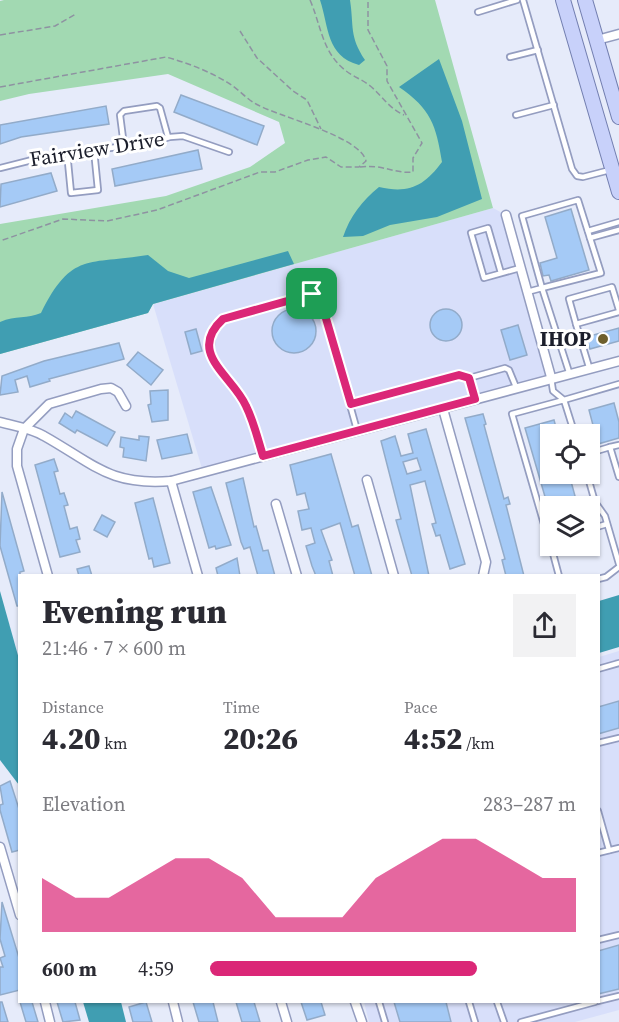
<!DOCTYPE html>
<html lang="en">
<head>
<meta charset="utf-8">
<style>
	body { margin:0; font-family:"Source Serif 4",serif; background:#f2f2f3; color:#2b2b33; height:100vh; display:flex; flex-direction:column; font-size:22px; white-space:nowrap }
	* { box-sizing:border-box; margin:0 }
	p { font-size:20px; color:#7c7c81 }
	.icon { flex:none; width:33px; height:33px; fill:none; stroke:currentColor; stroke-width:2; stroke-linecap:round; stroke-linejoin:round }
	.map { position:relative; flex:1; overflow:hidden }
	.side { position:absolute; left:18px; top:574px; width:582px; height:429px; display:flex; flex-direction:column; background:#fff; border-radius:0px; box-shadow:0 2px 4px #0004 }
	.side>* { flex:none }
	.buttons { position:absolute; left:540px; top:424px; display:grid; gap:12px }
	.buttons a { display:grid; place-items:center; width:60px; height:60px; border-radius:0px; background:#fff; box-shadow:0 2px 4px #0004; font-size:30px }
	.pin { position:absolute; display:grid; place-items:center; width:51px; height:51px; color:#fff; margin:-26px; border-radius:12px; box-shadow:0 3px 9px #0006 }
	.round { display:grid; place-items:center; flex:none; width:63px; height:63px; border-radius:0px; background:#f2f2f3 }
	.head { display:flex; align-items:center; justify-content:space-between; height:102px; padding:0 24px }
	h1 { font-size:33px; font-weight:800; line-height:45px }
	.figures { display:grid; grid-template-columns:repeat(3,1fr); gap:9px; height:102px; padding:6px 24px }
	.figures div { display:grid; align-content:center }
	.figures b { font-size:30px; font-weight:800 }
	.figures small { font-size:16px; font-weight:400 }
	.figures p { font-size:16px }
	.chart { height:168px; padding:12px 24px }
	.chart p { display:flex; justify-content:space-between }
	.chart svg { width:100%; height:108px; margin-top:6px; fill:#db2777; opacity:.7 }
	ul { padding:0 24px; list-style:none; font-size:20px }
	li { display:grid; grid-template-columns:96px 72px 1fr; align-items:center; height:45px }
	li i { height:15px; border-radius:8px; background:#db2777 }
	.map>svg:first-child { display:block }
</style>
</head>
<body>
<div class="map">
<svg width="619" height="1022" viewBox="0 0 619 1022">
	<rect width="100%" height="100%" fill="#e6ebfa"/>
	<!-- built -->
	<g fill="#d8dffa">
		<polygon points="493,208 506,215 551,377 203,472 153,304"/>
		<polygon points="619,651 619,1010 575,1022 369,1022 364,1002 598,1002 599,657"/>
	</g>
	<!-- green -->
	<polygon fill="#a2d9b2" points="4,0 435,0 493,208 153,304 148,313 0,354 0,224 166,196 250,167 285,143 279,122 168,74 29,94 0,101 0,1"/>
	<!-- water -->
	<g fill="#409eb2">
		<path d="M 320,0 L 350,0 C 354,26 349,36 365,60 L 359,65 C 326,56 329,27 320,0 Z"/>
		<path d="M 439,59 L 462,121 L 482,199 L 437,217 L 390,225 L 363,236 L 343,237 C 350,216 362,201 379,187 C 409,194 424,186 442,162 C 436,125 431,109 399,87 Z"/>
		<path d="M 288,251 L 294,264 L 153,304 L 148,313 L 0,354 L 0,322 C 16,315 27,319 41,313 C 72,251 88,265 148,255 L 168,271 L 189,278 Z"/>
		<polygon points="0,591 19,659 19,785 0,760"/>
		<polygon points="619,595 619,647 599,653 599,601"/>
		<polygon points="83,1002 121,1002 126,1022 89,1022"/>
	</g>
	<!-- building -->
	<g fill="#a5caf6" stroke="#92abc9" stroke-width="1.5" fill-rule="evenodd">
		<polygon points="181,95 264,126 257,145 174,112"/>
		<polygon points="106,106 109,124 21,137 0,144 0,125"/>
		<polygon points="198,150 202,169 115,186 112,169"/>
		<polygon points="51,173 57,191 0,207 1,184"/>
		<polygon points="571,209 589,270 551,281 549,275 543,276 540,263 557,258 545,217"/>
		<circle cx="446" cy="325" r="16"/>
		<circle cx="294" cy="331" r="22"/>
		<polygon points="518,325 527,355 510,360 501,330"/>
		<polygon points="619,328 619,341 590,349 586,337"/>
		<polygon points="196,329 202,351 191,354 185,332"/>
		<polygon points="119,343 124,359 49,379 50,381 30,387 27,376 15,380 18,392 0,395 2,376 44,361"/>
		<polygon points="138,352 163,370 151,385 127,365"/>
		<polygon points="168,390 168,420 152,422 148,405 151,404 150,391"/>
		<polygon points="614,403 619,422 619,438 598,444 589,410"/>
		<polygon points="76,411 115,432 107,446 77,430 75,433 59,423 65,413 72,418"/>
		<polygon points="483,414 486,424 484,425 504,499 508,497 510,504 506,505 524,576 506,576 502,560 505,559 465,418"/>
		<polygon points="554,420 558,435 550,435 550,474 569,474 578,507 548,507 525,428"/>
		<path d="M 426,429 L 465,564 L 450,569 L 440,535 L 436,536 L 432,524 L 436,523 L 425,481 L 410,485 L 429,576 L 412,576 L 396,520 L 401,519 L 381,441 L 395,436 L 401,456 L 413,453 L 408,434 ZM 417,458 L 421,470 L 407,474 L 403,462 Z"/>
		<polygon points="187,434 192,453 162,459 157,440"/>
		<polygon points="139,436 149,437 146,461 123,457 124,448 120,447 121,437 139,440"/>
		<polygon points="331,454 352,527 358,525 372,576 355,576 340,523 321,530 332,560 329,561 333,576 316,576 312,566 306,546 315,543 311,528 302,530 298,511 309,509 305,493 297,495 290,465"/>
		<polygon points="54,459 58,471 54,472 60,494 64,493 68,505 64,506 70,529 77,527 80,539 76,540 80,552 60,557 35,465"/>
		<polygon points="243,478 254,527 256,526 263,551 268,550 275,576 258,576 250,547 244,549 241,542 226,483"/>
		<polygon points="211,487 231,545 216,549 215,546 209,548 193,492"/>
		<polygon points="2,492 24,571 20,572 20,606 17,606 0,546"/>
		<polygon points="153,498 170,563 154,567 152,558 149,559 135,503"/>
		<polygon points="102,515 115,522 107,537 94,530"/>
		<polygon points="237,558 240,576 218,576 216,568"/>
		<polygon points="89,566 92,576 79,576 77,569"/>
		<polygon points="619,701 619,728 598,734 598,707"/>
		<polygon points="10,781 20,812 20,850 12,852 0,810 0,805 3,804 0,786"/>
		<polygon points="2,902 20,961 20,990 0,995 0,967 3,967 0,958 5,956 0,939"/>
		<polygon points="619,945 619,989 598,994 598,951"/>
		<polygon points="0,1002 2,1002 8,1022 0,1022"/>
		<polygon points="20,1002 32,1002 38,1022 26,1022"/>
		<polygon points="57,1002 75,1002 80,1020 63,1022"/>
		<polygon points="146,1002 152,1022 133,1022 129,1007"/>
		<polygon points="193,1002 213,1002 218,1022 199,1022"/>
		<polygon points="236,1002 254,1002 260,1022 242,1022"/>
		<polygon points="301,1002 321,1002 325,1015 307,1020"/>
		<polygon points="394,1002 446,1002 451,1022 400,1022"/>
	</g>
	<g fill="none" stroke-linecap="round" stroke-linejoin="round">
		<defs>
			<g id="lane">
				<polyline points="523,0 572,169 577,176 583,177 610,170"/>
				<polyline points="478,12 517,0"/>
				<polyline points="510,57 538,50"/>
				<polyline points="516,115 554,105"/>
				<polyline points="124,146 120,115 124,111 157,106 160,108 168,137"/>
				<polyline points="67,152 71,193 98,190 94,150"/>
				<polyline points="0,168 48,156 149,143 170,137 183,136 229,152"/>
				<polyline points="588,231 619,222"/>
				<polyline points="590,238 619,230"/>
				<polyline points="501,273 488,228 471,233 484,278 520,268"/>
				<polyline points="527,292 542,288 522,216 578,200 601,273 542,288 569,372"/>
				<polyline points="576,324 569,299 612,287 619,310"/>
				<polyline points="589,367 576,324 619,312"/>
				<polyline points="469,378 475,399"/>
				<polyline points="551,378 553,391 564,400 619,384"/>
				<polyline points="351,404 459,375 469,378 505,368 509,370 516,387"/>
				<polyline points="610,447 619,445"/>
				<polyline points="590,453 610,447 619,477"/>
				<polyline points="263,456 246,405 210,355 213,328 223,319 299,296 312,293 320,298 357,430"/>
				<polyline points="587,474 595,502 605,516 619,564"/>
				<polyline points="590,529 607,524"/>
				<polyline points="550,545 512,414 564,400 575,435"/>
				<polyline points="551,546 559,576"/>
				<polyline points="598,579 606,577 619,567"/>
				<polyline points="598,669 619,663"/>
				<polyline points="598,743 619,738"/>
				<polyline points="598,811 609,850"/>
				<polyline points="598,853 619,848"/>
				<polyline points="598,940 619,935"/>
				<polyline points="598,1001 619,996"/>
				<polyline points="379,1002 385,1022"/>
				<polyline points="469,1002 475,1022"/>
				<polyline points="497,1002 504,1022"/>
				<polyline points="521,1022 595,1002"/>
			</g>
			<g id="street">
				<polyline points="597,40 619,34"/>
				<polyline points="506,215 551,377"/>
				<polyline points="443,409 486,562 483,576"/>
				<path d="M 0,422 C 14,426 31,428 44,436 C 94,464 109,486 171,481 L 619,361"/>
				<polyline points="367,480 394,576"/>
				<polyline points="171,481 198,576"/>
				<polyline points="276,504 297,576"/>
				<polyline points="48,576 17,466 17,449 24,429 49,404 101,389 111,388 118,392 126,406"/>
				<polyline points="0,847 20,915"/>
				<polyline points="45,1002 50,1022"/>
				<polyline points="173,1002 178,1022"/>
				<polyline points="281,1002 287,1022"/>
				<polyline points="355,1002 362,1022"/>
			</g>
			<g id="primary">
				<polyline points="563,0 619,192"/>
				<polyline points="585,0 619,117"/>
			</g>
		</defs>
		<!-- lane casing -->
		<use href="#lane" stroke="#949dc0" stroke-width="8"/>
		<!-- street casing -->
		<use href="#street" stroke="#949dc0" stroke-width="11"/>
		<!-- primary casing -->
		<use href="#primary" stroke="#737fb0" stroke-width="16"/>
		<!-- path -->
		<g stroke="#8e92a1" stroke-width="1.5" stroke-dasharray="6 3" stroke-linecap="butt">
			<path d="M 310,0 C 321,25 322,52 345,70 C 352,76 361,79 369,85 C 382,95 388,108 404,115"/>
			<polyline points="240,31 257,58 293,91 307,100 321,129"/>
			<polyline points="0,35 55,26 76,14"/>
			<path d="M 0,87 L 166,57 C 188,63 211,72 230,84 C 239,90 247,99 256,104 C 279,117 360,136 366,161 L 359,167 L 341,167 L 326,157 L 308,160 L 275,172 L 260,172 L 157,210 L 107,221 L 63,219 L 0,241"/>
			<path d="M 360,167 C 384,164 394,174 413,172 L 413,158 L 422,143 L 387,81 L 387,66 L 368,30 L 368,0"/>
		</g>
		<!-- lane -->
		<use href="#lane" stroke="#fff" stroke-width="4.5"/>
		<!-- street -->
		<use href="#street" stroke="#fff" stroke-width="8"/>
		<!-- primary -->
		<use href="#primary" stroke="#c8d1fa" stroke-width="14"/>
	</g>
	<g fill="none" stroke-linecap="round" stroke-linejoin="round">
		<defs>
			<path id="route" d="M 312,294 L 320,298 L 351,404 L 459,375 L 469,378 L 475,399 L 263,456 C 258,440 254,422 246,406 C 233,376 186,353 223,319 Z"/>
		</defs>
		<!-- route casing -->
		<use href="#route" stroke="#fff" stroke-width="12"/>
		<!-- route -->
		<use href="#route" stroke="#db2777" stroke-width="8"/>
	</g>
	<!-- markers -->
	<circle fill="#6e5f2c" stroke="#fff" stroke-width="2" cx="603" cy="339" r="6"/>
	<g text-anchor="middle" stroke-width="6" stroke-linejoin="round" paint-order="stroke">
		<!-- street labels -->
		<g font-size="21" fill="#1b1e2b" stroke="#fff">
			<text transform="translate(97 149) rotate(-9)" y="7">Fairview Drive</text>
		</g>
		<!-- poi labels -->
		<g font-size="21" font-weight="bold" fill="#1b1e2b" stroke="#fff" text-anchor="end">
			<text x="591" y="346">IHOP</text>
		</g>
	</g>
</svg>
<div class="buttons">
<a><svg class="icon" aria-label="locate" viewBox="0 0 24 24"><circle cx="12" cy="12" r="6"/><path d="M12 2v4M12 18v4M2 12h4M18 12h4"/></svg></a>
<a><svg class="icon" aria-label="layers" viewBox="0 0 24 24"><path d="M12 4l9 5-9 5-9-5zM3 14l9 5 9-5"/></svg></a>
</div>
<div class="pin" style="left:312px;top:294px;background:#1e9e55"><svg class="icon" aria-label="arrive" viewBox="0 0 24 24"><path d="M6 21V4h12l-3 4 3 4H6"/></svg></div>
<section class="side">
<div class="head"><div><h1>Evening run</h1><p>21:46 · 7 × 600 m</p></div><a class="round"><svg class="icon" aria-label="share" viewBox="0 0 24 24"><path d="M12 15V3M7 8l5-5 5 5M5 13v7h14v-7"/></svg></a></div>
<div class="figures">
<div><p>Distance</p><b>4.20<small> km</small></b></div>
<div><p>Time</p><b>20:26</b></div>
<div><p>Pace</p><b>4:52<small> /km</small></b></div>
</div>
<div class="chart"><p><span>Elevation</span>283–287 m</p>
<svg viewBox="0 0 160 44" preserveAspectRatio="none"><path d="M0 44V22L10 30L20 30L30 22L40 14L50 14L60 22L70 38L80 38L90 38L100 22L110 14L120 6L130 6L140 14L150 22L160 22V44z"/></svg>
</div>
<ul>
<li><b>600 m</b>4:59<i style="width:73%"></i></li>
</ul>
</section>
</div>
</body>
</html>
